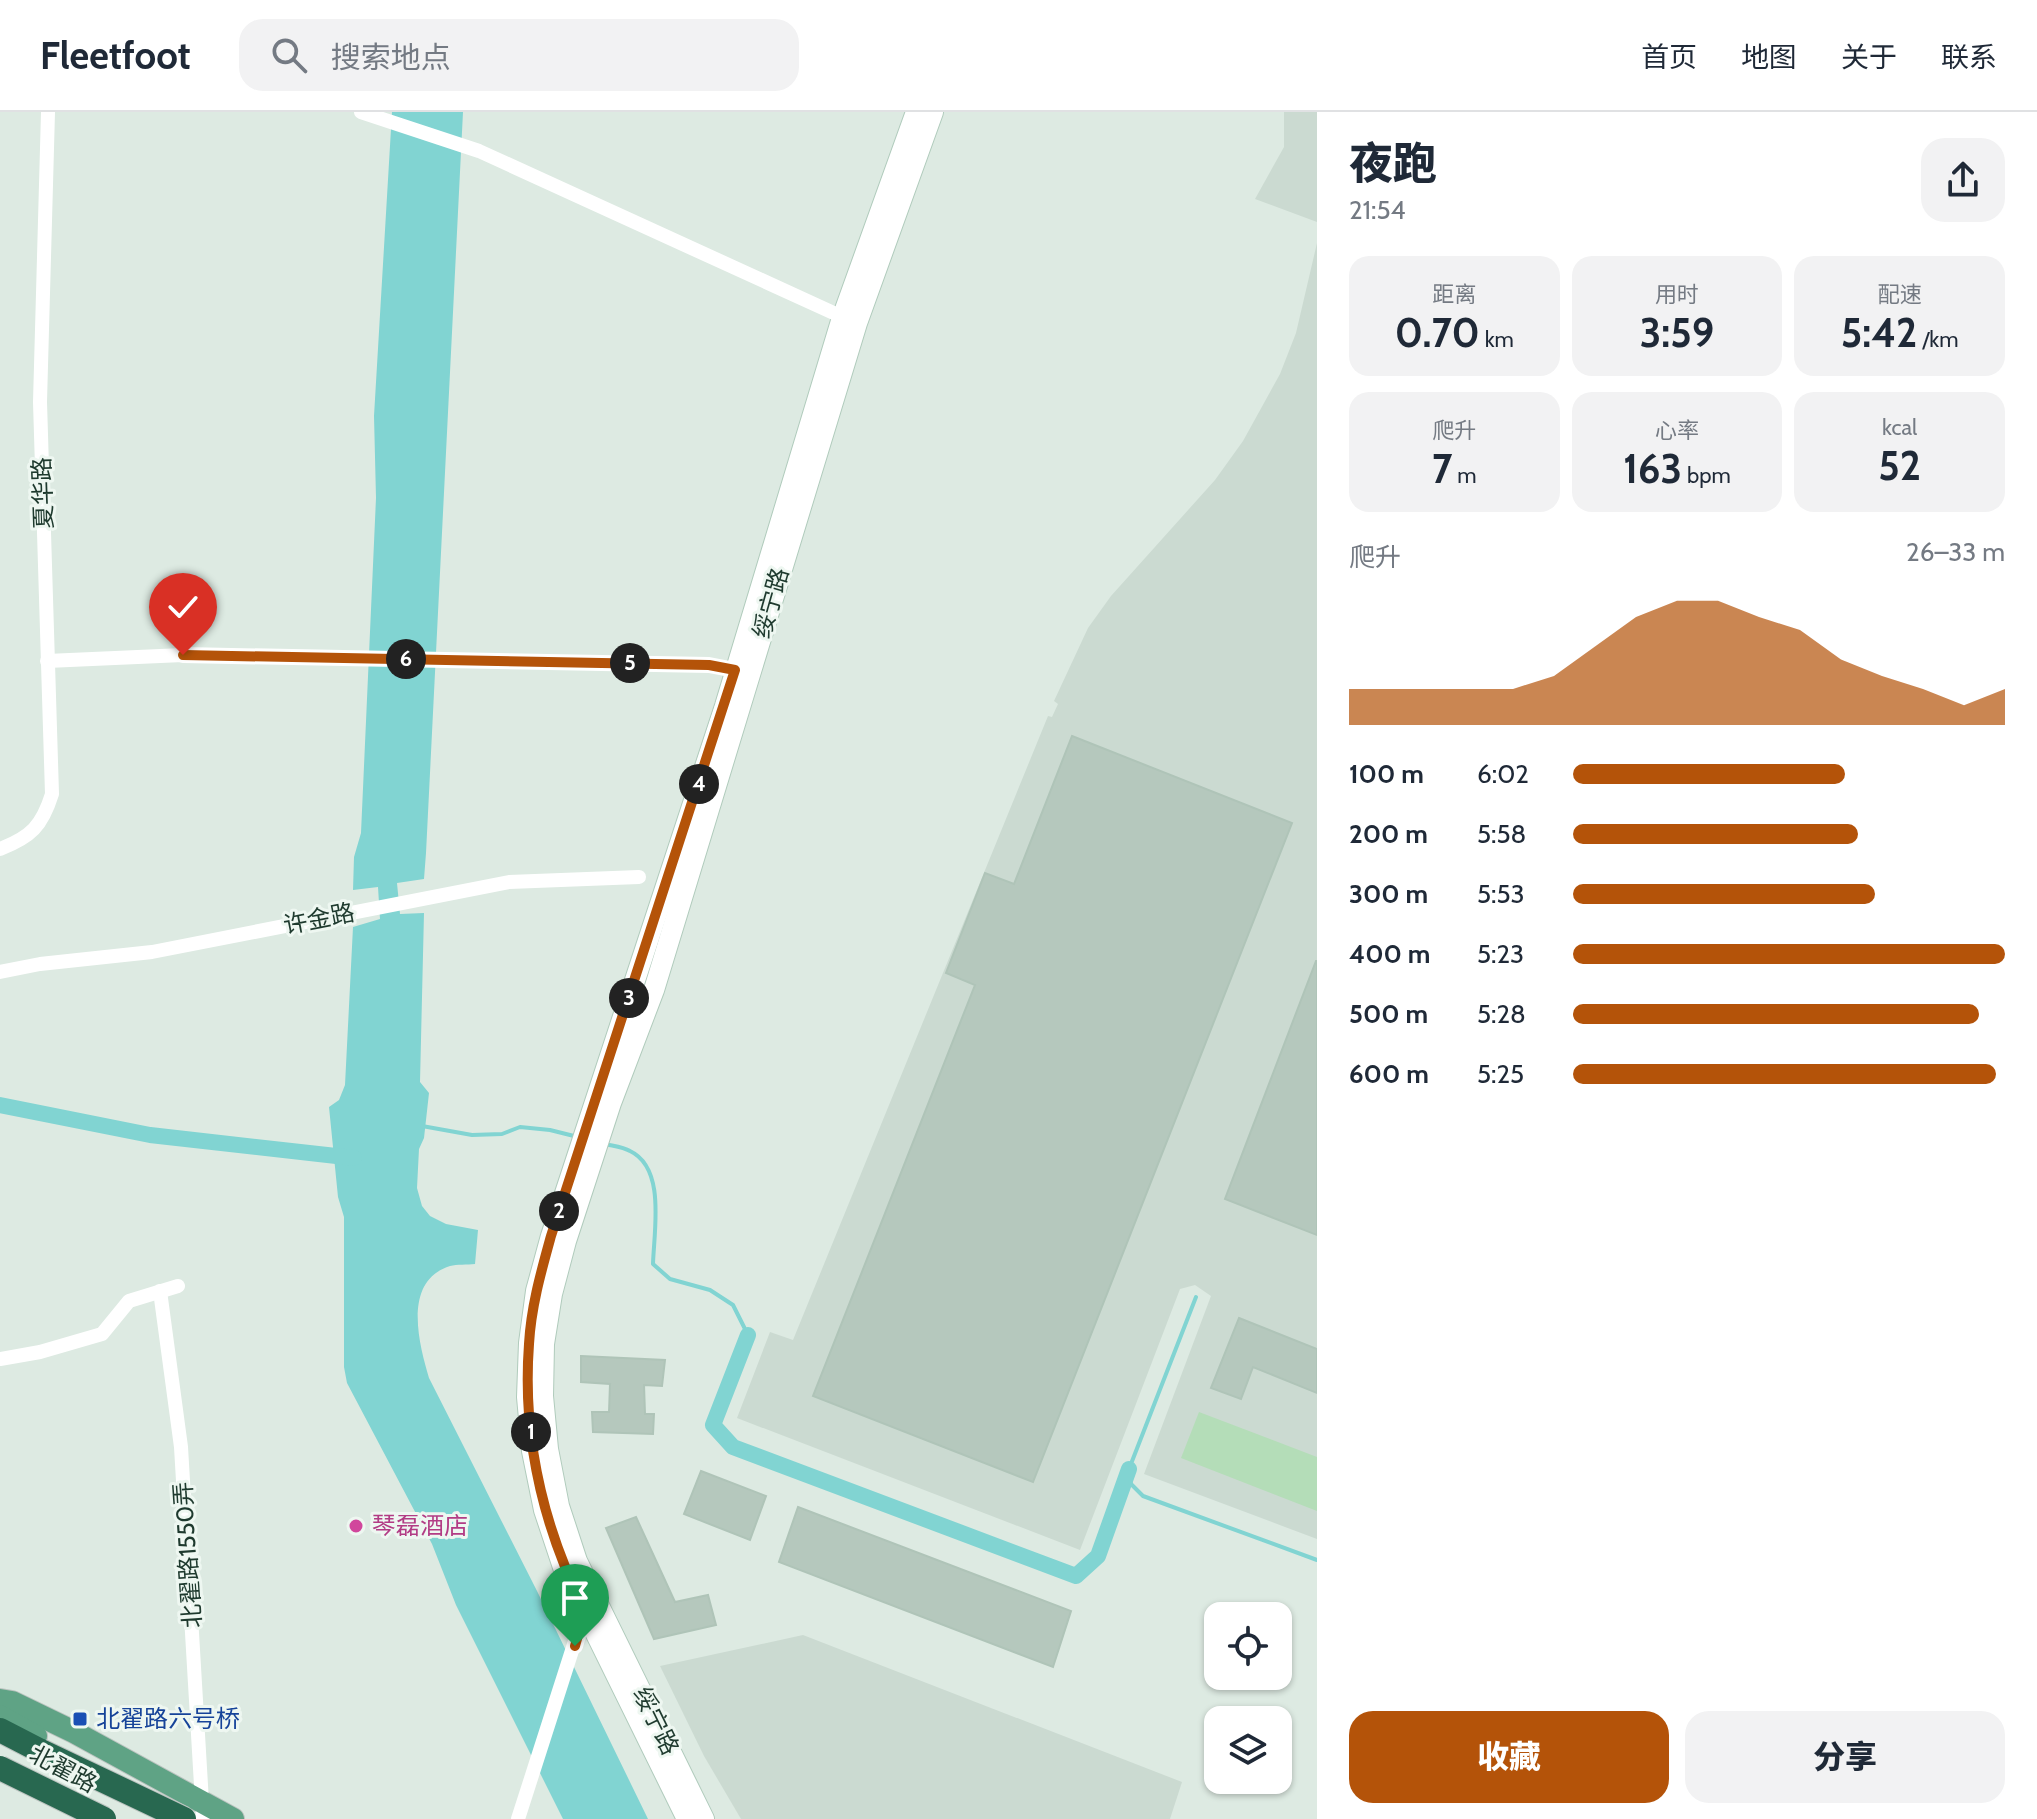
<!DOCTYPE html>
<html lang="zh">
<head>
<meta charset="utf-8">
<style>
	body { margin:0; font-family:Cabin,"Noto Sans SC",sans-serif; background:#f2f2f3; color:#1f2937; height:100vh; display:flex; flex-direction:column; font-size:30px; white-space:nowrap }
	* { box-sizing:border-box; margin:0 }
	p { font-size:26px; color:#747a83 }
	.icon { flex:none; width:44px; height:44px; fill:none; stroke:currentColor; stroke-width:2; stroke-linecap:round; stroke-linejoin:round }
	.map { position:relative; flex:1; overflow:hidden }
	.sheet { display:flex; flex-direction:column; background:#fff; width:720px }
	.sheet>* { flex:none }
	.fabs { position:absolute; left:1204px; top:1490px; display:grid; gap:16px }
	.fabs a { display:grid; place-items:center; width:88px; height:88px; border-radius:16px; background:#fff; box-shadow:0 2px 6px #0004; font-size:40px }
	.pin { position:absolute; display:grid; place-items:center; width:68px; height:68px; color:#fff; margin:-82px -34px; border-radius:50% 50% 50% 0; rotate:-45deg; box-shadow:0 0 8px #0007 }
	.pin .icon { rotate:45deg }
	.km { position:absolute; width:40px; height:40px; margin:-20px; border-radius:50%; background:#222; color:#fff; font-size:22px; line-height:40px; text-align:center }
	.round { display:grid; place-items:center; flex:none; width:84px; height:84px; border-radius:24px; background:#f2f2f3 }
	.overview { display:flex; align-items:center; justify-content:space-between; height:136px; padding:0 32px }
	h1 { font-size:44px; font-weight:800; line-height:60px }
	.metrics { display:grid; grid-template-columns:repeat(3,1fr); gap:12px; height:136px; padding:8px 32px }
	.metrics div { display:grid; align-content:center; border-radius:20px; background:#f2f2f3; text-align:center }
	.metrics b { font-size:40px; font-weight:800 }
	.metrics small { font-size:22px; font-weight:400 }
	.metrics p { font-size:22px }
	.chart { height:224px; padding:16px 32px }
	.chart p { display:flex; justify-content:space-between }
	.chart svg { width:100%; height:144px; margin-top:8px; fill:#b45309; opacity:.7 }
	.action { display:flex; gap:16px; margin-top:auto; padding:16px 32px }
	.action a { flex:1; height:92px; border-radius:24px; background:#b45309; color:#fff; font-size:32px; font-weight:800; line-height:92px; text-align:center }
	.action a+a { background:#f2f2f3; color:#1f2937 }
	ul { padding:0 32px; list-style:none; font-size:26px }
	li { display:grid; grid-template-columns:128px 96px 1fr; align-items:center; height:60px }
	li i { height:20px; border-radius:10px; background:#b45309 }
	header { display:flex; align-items:center; gap:48px; box-sizing:border-box; height:112px; padding:0 40px; background:#fff; border-bottom:2px solid #e0e1e3 }
	header strong { font-size:38px }
	nav { display:flex; gap:44px; margin-inline-start:auto; font-size:28px }
	.search { width:560px; height:72px; background:#f2f2f3; display:flex; align-items:center; gap:20px; box-sizing:border-box; padding:0 28px; border-radius:24px; color:#747a83; font-size:30px }
	main { display:flex; flex:1; min-height:0 }
	.map>svg:first-child { display:block }
</style>
</head>
<body>
<header>
<strong>Fleetfoot</strong>
<div class="search"><svg class="icon" aria-label="search" viewBox="0 0 24 24"><circle cx="10" cy="10" r="6"/><path d="M15 15l6 6"/></svg>搜索地点</div>
<nav><a>首页</a><a>地图</a><a>关于</a><a>联系</a></nav>
</header>
<main>
<div class="map">
<svg width="1317" height="1707" viewBox="0 0 1317 1707">
	<rect width="100%" height="100%" fill="#ddeae2"/>
	<!-- built -->
	<g fill="#cbdad1">
		<polygon points="1284,0 1317,0 1317,110 1255,87 1284,35"/>
		<polygon points="1317,131 1317,1427 1144,1362 1211,1184 1195,1173 1180,1177 1080,1438 737,1306 770,1220 793,1228 1048,604 1052,605 1058,592 1054,589 1088,516 1111,484 1215,368 1243,329 1280,262 1296,221"/>
		<polygon points="803,1523 1182,1670 1170,1707 741,1707 704,1644 660,1554"/>
	</g>
	<!-- green -->
	<polygon fill="#b4ddb8" points="1199,1300 1317,1345 1317,1399 1181,1346"/>
	<!-- water -->
	<path fill="#81d4d2" d="M 392,0 L 463,0 L 426,741 L 424,767 L 397,771 L 400,802 L 424,801 L 420,970 L 429,981 L 424,1026 L 419,1037 L 417,1076 L 422,1094 L 430,1104 L 446,1112 L 478,1118 L 475,1152 C 467,1153 457,1152 450,1154 C 402,1169 419,1232 429,1266 L 537,1479 L 648,1707 L 563,1707 L 456,1493 L 432,1432 L 347,1271 L 344,1255 L 344,1105 L 338,1085 L 329,995 L 339,988 L 345,973 L 353,815 L 380,807 L 378,775 L 353,778 L 354,745 L 361,721 L 376,386 L 374,304 Z"/>
	<g fill="none" stroke-linecap="round" stroke-linejoin="round">
		<!-- stream -->
		<g stroke="#81d4d2" stroke-width="4">
			<polyline points="422,1014 472,1023 502,1022 520,1015 550,1018 578,1025"/>
			<path d="M 605,1032 C 613,1034 623,1035 630,1039 C 666,1056 654,1118 653,1152 L 670,1167 L 710,1178 L 733,1193 L 748,1223"/>
			<polyline points="1196,1185 1129,1357 1131,1372 1143,1384 1317,1448"/>
		</g>
		<!-- canal -->
		<g stroke="#81d4d2" stroke-width="16">
			<polyline points="0,993 150,1023 354,1046"/>
			<polyline points="748,1223 713,1313 733,1335 1076,1464 1098,1444 1129,1357"/>
		</g>
	</g>
	<!-- building -->
	<g fill="#b5c8bd" stroke="#afc4b8" stroke-width="2">
		<polygon points="1072,624 1292,711 1033,1370 813,1284 975,873 946,861 985,761 1014,772"/>
		<polygon points="1316,849 1317,849 1317,1123 1225,1087"/>
		<polygon points="1239,1206 1317,1237 1317,1281 1253,1255 1241,1287 1211,1276"/>
		<polygon points="581,1244 665,1248 662,1274 644,1273 645,1302 654,1302 653,1322 593,1320 592,1300 609,1300 610,1272 581,1270"/>
		<polygon points="701,1359 766,1384 750,1428 684,1402"/>
		<polygon points="798,1395 1071,1499 1053,1555 779,1450"/>
		<polygon points="636,1405 675,1490 708,1483 716,1513 654,1527 606,1416"/>
	</g>
	<g fill="none" stroke-linecap="round" stroke-linejoin="round">
		<defs>
			<g id="secondary">
				<polyline points="687,1707 563,1455 544,1398 532,1339 527,1285 529,1231 536,1179 551,1124 725,594 842,206 916,0"/>
				<polyline points="704,1707 577,1449 559,1394 548,1337 543,1284 544,1232 552,1182 566,1129 611,991 654,878 857,211 933,0"/>
			</g>
			<g id="primary">
				<polyline points="0,1588 12,1590 74,1620 233,1707"/>
				<polyline points="0,1604 36,1624"/>
			</g>
			<polyline id="highway" points="0,1618 60,1649"/>
		</defs>
		<!-- secondary casing -->
		<use href="#secondary" stroke="#b0cbbc" stroke-width="22"/>
		<!-- primary casing -->
		<use href="#primary" stroke="#bcc4c0" stroke-width="24"/>
		<!-- highway casing -->
		<use href="#highway" stroke="#bcc4c0" stroke-width="26"/>
		<!-- street -->
		<g stroke="#fff" stroke-width="14">
			<polyline points="361,0 479,39 849,208"/>
			<polyline points="47,549 183,543 709,553 742,560"/>
			<path d="M 0,737 C 31,725 42,714 52,682 L 40,290 L 48,0"/>
			<polyline points="0,860 40,852 152,840 509,770 639,765"/>
			<polyline points="160,1179 181,1335 203,1707"/>
			<polyline points="0,1247 40,1240 102,1222 129,1189 178,1174"/>
			<polyline points="518,1707 585,1498"/>
		</g>
		<!-- secondary -->
		<use href="#secondary" stroke="#fff" stroke-width="20"/>
		<!-- primary -->
		<use href="#primary" stroke="#5fa385" stroke-width="22"/>
		<!-- highway -->
		<use href="#highway" stroke="#286850" stroke-width="24"/>
		<defs>
			<g id="highway-bridge">
				<polyline points="41,1639 184,1707"/>
				<polyline points="0,1656 104,1707"/>
			</g>
		</defs>
		<!-- highway-bridge casing -->
		<use href="#highway-bridge" stroke="#bcc4c0" stroke-width="26" stroke-linecap="butt"/>
		<!-- highway-bridge -->
		<use href="#highway-bridge" stroke="#286850" stroke-width="24"/>
	</g>
	<g fill="none" stroke-linecap="round" stroke-linejoin="round">
		<defs>
			<path id="route" d="M 183,543 L 709,553 L 735,558 L 551,1124 C 541,1160 531,1195 529,1232 C 522,1327 543,1415 585,1499 L 575,1534"/>
		</defs>
		<!-- route casing -->
		<use href="#route" stroke="#fff" stroke-width="16"/>
		<!-- route -->
		<use href="#route" stroke="#b45309" stroke-width="10"/>
	</g>
	<!-- markers -->
	<circle fill="#d1479c" stroke="#eef7f1" stroke-width="3" cx="356" cy="1414" r="8"/>
	<rect fill="#1a4fb4" stroke="#eef7f1" stroke-width="3" x="72" y="1599" width="16" height="16" rx="4"/>
	<g text-anchor="middle" stroke-width="6" stroke-linejoin="round" paint-order="stroke">
		<!-- street labels -->
		<g font-size="24" fill="#1e3a2e" stroke="#eef7f1">
			<text transform="translate(43 381) rotate(-92)" y="8">夏华路</text>
			<text transform="translate(771 491) rotate(-74)" y="8">绥宁路</text>
			<text transform="translate(319 807) rotate(-11)" y="8">许金路</text>
			<text transform="translate(188 1443) rotate(-94)" y="8">北翟路1550弄</text>
			<text transform="translate(656 1609) rotate(64)" y="8">绥宁路</text>
			<text transform="translate(63 1657) rotate(28)" y="8">北翟路</text>
		</g>
		<!-- hotel labels -->
		<g font-size="24" fill="#b23c85" stroke="#eef7f1" text-anchor="start">
			<text x="372" y="1422">琴磊酒店</text>
		</g>
		<!-- transit labels -->
		<g font-size="24" fill="#164399" stroke="#eef7f1" text-anchor="start">
			<text x="96" y="1615">北翟路六号桥</text>
		</g>
	</g>
</svg>
<div class="fabs">
<a><svg class="icon" aria-label="locate" viewBox="0 0 24 24"><circle cx="12" cy="12" r="6"/><path d="M12 2v4M12 18v4M2 12h4M18 12h4"/></svg></a>
<a><svg class="icon" aria-label="layers" viewBox="0 0 24 24"><path d="M12 4l9 5-9 5-9-5zM3 14l9 5 9-5"/></svg></a>
</div>
<div class="pin" style="left:575px;top:1534px;background:#1e9e55"><svg class="icon" aria-label="arrive" viewBox="0 0 24 24"><path d="M6 21V4h12l-3 4 3 4H6"/></svg></div>
<div class="pin" style="left:183px;top:543px;background:#d93025"><svg class="icon" aria-label="check" viewBox="0 0 24 24"><path d="M5 12l5 5 9-10"/></svg></div>
<b class="km" style="left:531px;top:1320px">1</b>
<b class="km" style="left:559px;top:1099px">2</b>
<b class="km" style="left:629px;top:886px">3</b>
<b class="km" style="left:699px;top:672px">4</b>
<b class="km" style="left:630px;top:551px">5</b>
<b class="km" style="left:406px;top:547px">6</b>
</div>
<section class="sheet">
<div class="overview"><div><h1>夜跑</h1><p>21:54</p></div><a class="round"><svg class="icon" aria-label="share" viewBox="0 0 24 24"><path d="M12 15V3M7 8l5-5 5 5M5 13v7h14v-7"/></svg></a></div>
<div class="metrics">
<div><p>距离</p><b>0.70<small> km</small></b></div>
<div><p>用时</p><b>3:59</b></div>
<div><p>配速</p><b>5:42<small> /km</small></b></div>
</div>
<div class="metrics">
<div><p>爬升</p><b>7<small> m</small></b></div>
<div><p>心率</p><b>163<small> bpm</small></b></div>
<div><p>kcal</p><b>52</b></div>
</div>
<div class="chart"><p><span>爬升</span>26–33 m</p>
<svg viewBox="0 0 160 44" preserveAspectRatio="none"><path d="M0 44V33L10 33L20 33L30 33L40 33L50 29L60 20L70 11L80 6L90 6L100 11L110 15L120 24L130 29L140 33L150 38L160 33V44z"/></svg>
</div>
<ul>
<li><b>100 m</b>6:02<i style="width:63%"></i></li>
<li><b>200 m</b>5:58<i style="width:66%"></i></li>
<li><b>300 m</b>5:53<i style="width:70%"></i></li>
<li><b>400 m</b>5:23<i style="width:100%"></i></li>
<li><b>500 m</b>5:28<i style="width:94%"></i></li>
<li><b>600 m</b>5:25<i style="width:98%"></i></li>
</ul>
<div class="action"><a>收藏</a><a>分享</a></div>
</section>
</main>
</body>
</html>
